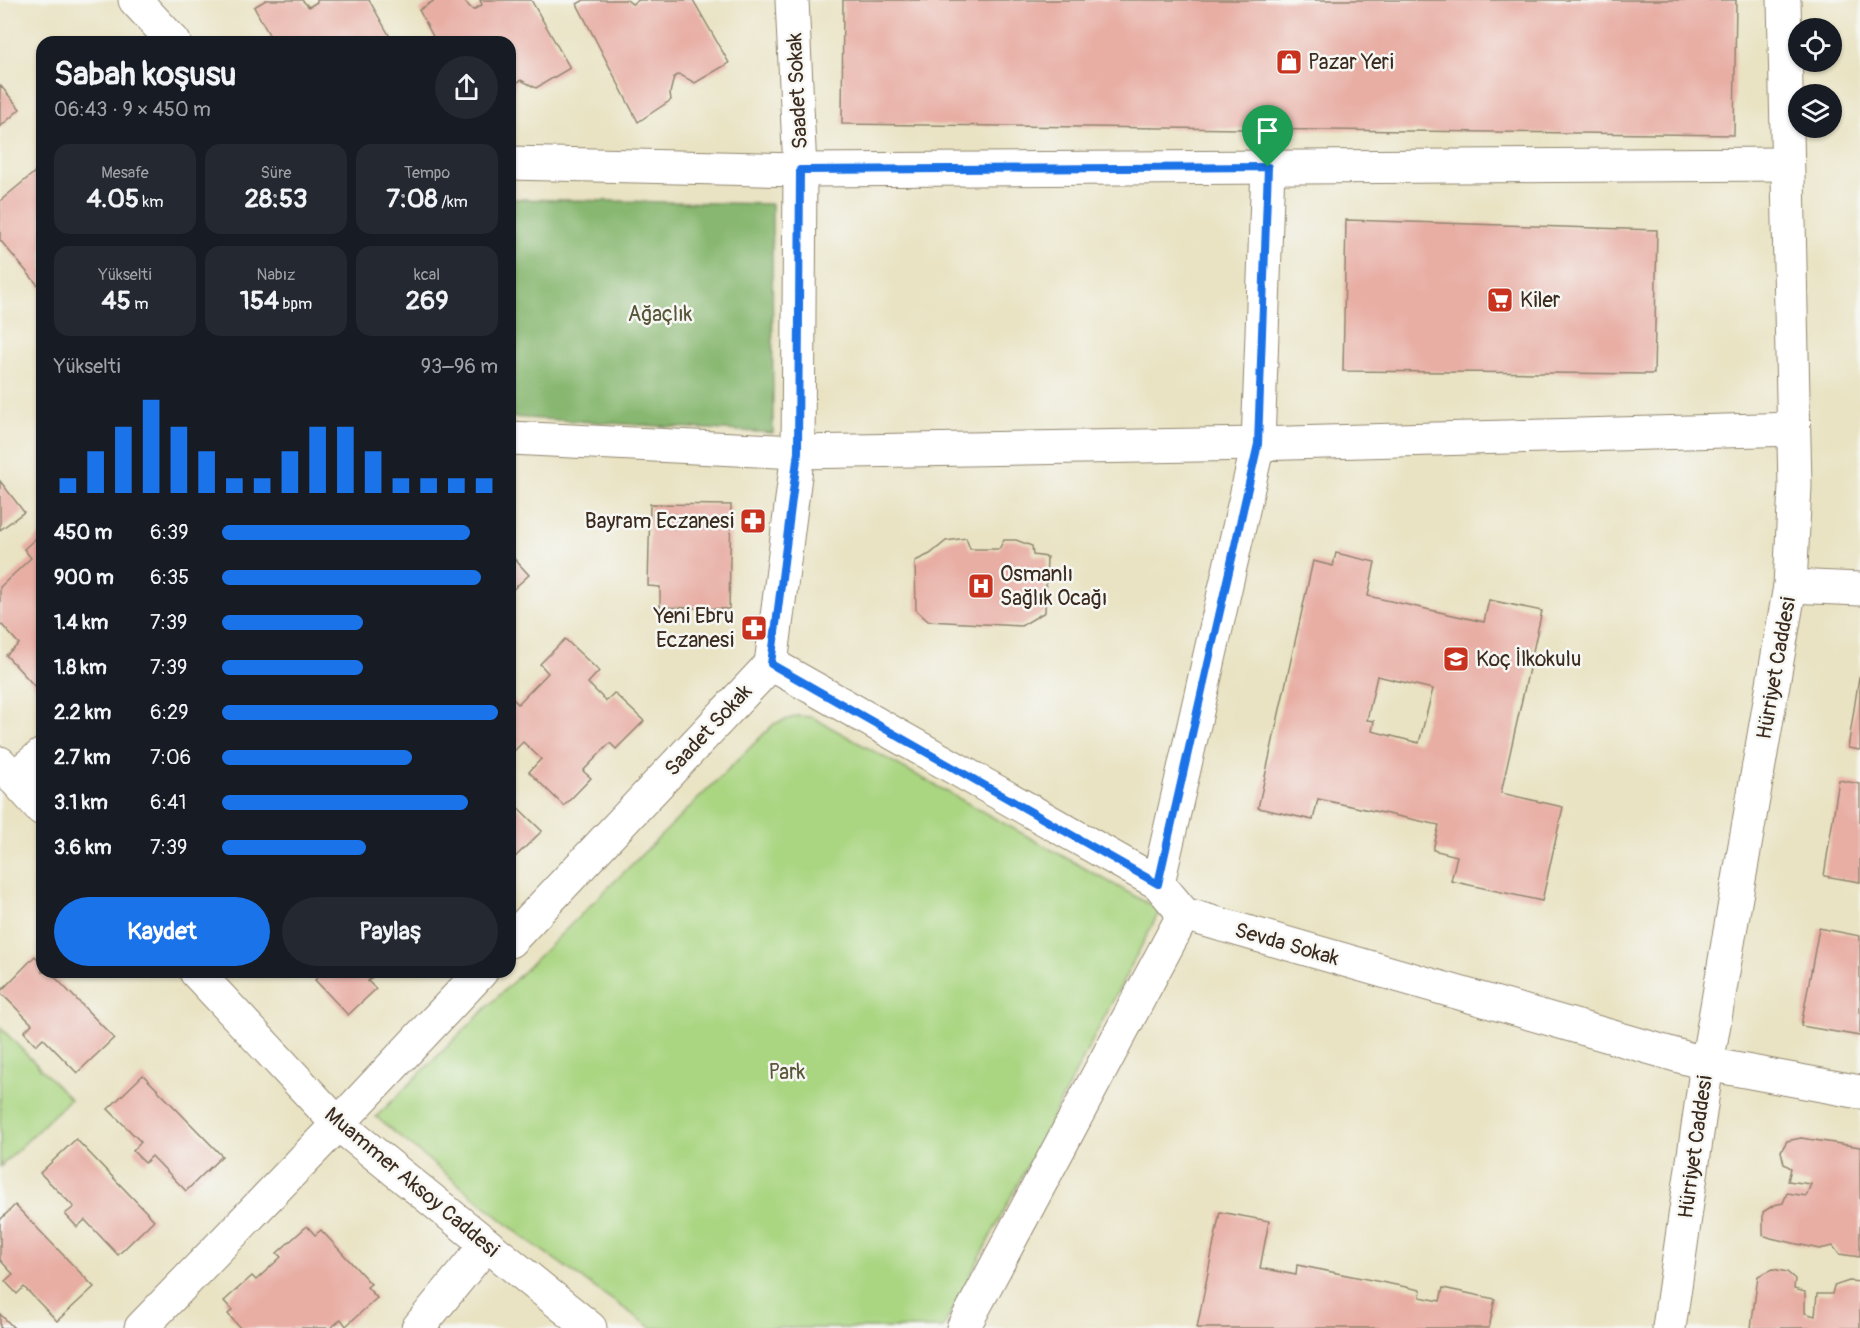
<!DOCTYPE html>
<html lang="tr">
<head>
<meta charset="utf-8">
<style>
	body { margin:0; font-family:Pangolin,sans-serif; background:#242831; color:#f1f3f6; height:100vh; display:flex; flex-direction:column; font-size:22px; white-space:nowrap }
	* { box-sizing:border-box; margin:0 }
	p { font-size:20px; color:#9ea1a6 }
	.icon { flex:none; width:33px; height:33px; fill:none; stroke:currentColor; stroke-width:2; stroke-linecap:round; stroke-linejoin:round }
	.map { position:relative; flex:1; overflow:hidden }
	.panel { position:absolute; left:36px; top:36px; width:480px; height:942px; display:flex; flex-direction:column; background:#171b24; border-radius:18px; box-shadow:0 2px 4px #0004 }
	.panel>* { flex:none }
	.tools { position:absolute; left:1788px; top:18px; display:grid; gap:12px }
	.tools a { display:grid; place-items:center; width:54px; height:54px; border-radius:50%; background:#171b24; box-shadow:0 2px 4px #0004; font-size:30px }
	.pin { position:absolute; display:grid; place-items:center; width:51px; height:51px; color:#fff; margin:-62px -26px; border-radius:50% 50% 50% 0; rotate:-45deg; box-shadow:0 0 6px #0007 }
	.pin .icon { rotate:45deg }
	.round { display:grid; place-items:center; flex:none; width:63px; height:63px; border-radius:32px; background:#242831 }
	.summary { display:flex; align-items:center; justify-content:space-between; height:102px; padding:0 18px }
	h1 { font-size:33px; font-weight:700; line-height:45px }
	.metrics { display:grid; grid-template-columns:repeat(3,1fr); gap:9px; height:102px; padding:6px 18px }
	.metrics div { display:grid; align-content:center; border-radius:15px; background:#242831; text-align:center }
	.metrics b { font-size:26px; font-weight:700 }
	.metrics small { font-size:16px; font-weight:400 }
	.metrics p { font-size:16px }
	.chart { height:168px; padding:12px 18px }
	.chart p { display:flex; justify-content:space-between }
	.chart svg { width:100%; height:108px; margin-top:6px; stroke:#1a73e8; stroke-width:6 }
	.action { display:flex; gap:12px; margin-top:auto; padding:12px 18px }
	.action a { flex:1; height:69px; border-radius:36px; background:#1a73e8; color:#fff; font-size:24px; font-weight:700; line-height:69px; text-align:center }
	.action a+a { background:#242831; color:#f1f3f6 }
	ul { padding:0 18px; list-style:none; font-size:20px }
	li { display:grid; grid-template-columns:96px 72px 1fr; align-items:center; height:45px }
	li i { height:15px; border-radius:8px; background:#1a73e8 }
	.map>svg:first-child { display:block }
</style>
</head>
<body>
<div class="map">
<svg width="1860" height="1328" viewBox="0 0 1860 1328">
	<rect width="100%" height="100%" fill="#f6f6f2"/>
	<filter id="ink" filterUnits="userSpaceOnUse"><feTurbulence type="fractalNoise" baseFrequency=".0167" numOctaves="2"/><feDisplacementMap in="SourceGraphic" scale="12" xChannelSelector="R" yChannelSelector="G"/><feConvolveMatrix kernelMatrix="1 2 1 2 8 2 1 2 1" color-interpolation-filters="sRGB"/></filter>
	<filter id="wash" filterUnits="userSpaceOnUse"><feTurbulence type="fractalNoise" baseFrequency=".008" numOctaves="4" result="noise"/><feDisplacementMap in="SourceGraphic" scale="24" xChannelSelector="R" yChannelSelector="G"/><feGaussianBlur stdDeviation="1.35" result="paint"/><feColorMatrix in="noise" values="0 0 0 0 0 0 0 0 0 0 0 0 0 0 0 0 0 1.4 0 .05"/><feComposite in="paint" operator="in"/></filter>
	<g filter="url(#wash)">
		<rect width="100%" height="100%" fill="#e9e3c3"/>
		<!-- green -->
		<g fill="#aad682" stroke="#728050" stroke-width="1.5">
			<polygon points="797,716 812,717 1160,910 943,1328 652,1328 523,1237 376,1117 774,724"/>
			<polygon points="0,1027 70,1099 0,1167"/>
		</g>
		<!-- forest -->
		<polygon fill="#87b770" stroke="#617047" stroke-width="1.5" points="510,199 772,204 773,433 510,417"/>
		<g id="blocks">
			<!-- building -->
			<g fill="#e8aea4" fill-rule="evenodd">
				<polygon points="266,0 302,0 309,7 317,2 317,0 369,0 393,42 273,42 254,7"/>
				<polygon points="435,0 464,1 473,10 482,5 480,0 531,0 570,68 536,88 521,80 516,83 511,98 513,105 510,107 510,42 436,42 419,10"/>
				<polygon points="584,0 627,0 632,4 639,0 693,0 729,63 695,83 679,74 674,77 670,93 671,100 638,122 577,4"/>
				<polygon points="843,0 1736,0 1734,135 842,124"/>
				<polygon points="0,85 20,109 0,127"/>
				<polygon points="42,166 42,290 0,240 0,201"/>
				<polygon points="1346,220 1657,230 1654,374 1343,371"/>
				<polygon points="0,481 24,512 0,530"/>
				<polygon points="650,504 731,505 729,609 660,607 660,587 648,586"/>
				<polygon points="42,533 42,688 39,691 6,655 19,644 2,625 0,626 0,587 31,558 24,549"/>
				<polygon points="966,538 970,549 999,549 1004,540 1016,540 1032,546 1033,555 1047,557 1045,612 1021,626 928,621 916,610 915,561 930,554 946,541"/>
				<path d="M 1336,553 L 1375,562 L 1368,596 L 1484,622 L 1489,600 L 1542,611 L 1501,793 L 1563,807 L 1542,901 L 1451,881 L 1457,856 L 1433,850 L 1439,825 L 1318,799 L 1313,820 L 1258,808 L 1313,561 L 1333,566 ZM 1377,676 L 1433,689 L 1419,743 L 1372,731 L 1374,721 L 1367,720 Z"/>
				<polygon points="510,554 529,575 510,592"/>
				<polygon points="565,639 599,671 588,683 606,701 614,693 644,721 616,749 610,743 583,771 591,778 564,806 529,772 541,759 523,742 514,751 510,748 510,696 518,704 548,673 540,664"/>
				<polygon points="1859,677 1860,678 1860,750 1848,748"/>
				<polygon points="1839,780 1860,784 1860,882 1824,876"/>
				<polygon points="512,802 542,831 514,858 510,855 510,805"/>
				<polygon points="1819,928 1860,936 1860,1036 1801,1026"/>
				<polygon points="35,956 42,964 42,972 50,972 114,1038 77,1073 43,1038 36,1045 24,1032 32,1024 0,992"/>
				<polygon points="323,972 378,972 368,981 376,989 348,1015 315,980"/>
				<polygon points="143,1075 222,1156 186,1191 152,1156 145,1163 133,1151 141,1142 108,1109"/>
				<polygon points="1801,1138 1860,1147 1860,1257 1839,1254 1833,1246 1819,1249 1771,1238 1763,1235 1763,1212 1774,1205 1783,1203 1787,1193 1806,1196 1811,1184 1788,1181 1791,1168 1784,1164 1781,1151 1787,1141"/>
				<polygon points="76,1139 154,1220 118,1255 85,1220 77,1227 65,1214 74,1207 40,1173"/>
				<polygon points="15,1205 94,1287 57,1321 24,1287 17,1294 5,1281 13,1274 0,1260 0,1220"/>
				<polygon points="1220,1212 1269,1221 1260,1268 1296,1275 1297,1265 1421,1290 1420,1297 1440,1301 1443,1288 1495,1299 1489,1328 1197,1328"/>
				<polygon points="307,1226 315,1235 321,1230 371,1284 367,1287 377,1298 346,1326 341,1319 331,1328 240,1328 228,1314 232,1310 224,1301 252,1276 256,1280 281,1257 277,1253"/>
				<polygon points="1773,1269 1787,1272 1795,1279 1794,1289 1805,1292 1805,1313 1815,1316 1817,1294 1832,1294 1834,1286 1849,1281 1860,1282 1860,1328 1751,1328 1758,1276"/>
				<polygon points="0,1314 14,1328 0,1328"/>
			</g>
		</g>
	</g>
	<g filter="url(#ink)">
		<use href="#blocks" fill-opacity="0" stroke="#928670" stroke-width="1.5"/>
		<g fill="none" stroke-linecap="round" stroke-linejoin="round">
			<defs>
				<g id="street">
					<polyline points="135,0 174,42"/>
					<polyline points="510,163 800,170 1787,164"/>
					<polyline points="510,438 798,452 1258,444 1793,429"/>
					<polyline points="1790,586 1860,589"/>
					<polyline points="771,664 1158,883 1184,914 1707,1064 1860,1092"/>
					<polyline points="13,778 42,755"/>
					<polyline points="1158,883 1258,444 1268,167"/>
					<polyline points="510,941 771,664 798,452 800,170 792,0"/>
					<polyline points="338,1124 481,972"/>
					<polyline points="418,1328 486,1245"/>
					<polyline points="963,1328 1184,914"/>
				</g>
				<g id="secondary">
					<polyline points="0,763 42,809"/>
					<polyline points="196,972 338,1124 590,1328"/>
					<polyline points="141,1328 338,1124"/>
					<polyline points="1669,1328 1707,1064 1790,586 1795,486 1784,0"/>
				</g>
			</defs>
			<!-- street casing -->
			<use href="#street" stroke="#928670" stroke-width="35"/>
			<!-- secondary casing -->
			<use href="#secondary" stroke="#928670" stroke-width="35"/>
			<!-- street -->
			<use href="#street" stroke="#fff" stroke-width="33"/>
			<!-- secondary -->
			<use href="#secondary" stroke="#fff" stroke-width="33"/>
		</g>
	</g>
	<g fill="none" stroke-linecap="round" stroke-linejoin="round" filter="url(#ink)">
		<defs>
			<polygon id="route" points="1268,167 1258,444 1158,884 771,664 798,452 800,170"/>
		</defs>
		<!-- route casing -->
		<use href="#route" stroke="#fff" stroke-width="12"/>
		<!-- route -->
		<use href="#route" stroke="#1a73e8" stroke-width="8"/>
	</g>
	<!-- icons -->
	<defs>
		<symbol id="shop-square" viewBox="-11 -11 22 22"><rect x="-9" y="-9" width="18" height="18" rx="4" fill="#c8321e" stroke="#f6f6f2"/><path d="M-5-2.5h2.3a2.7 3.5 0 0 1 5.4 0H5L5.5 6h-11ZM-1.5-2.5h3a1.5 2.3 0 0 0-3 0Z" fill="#fff"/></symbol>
		<symbol id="supermarket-square" viewBox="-11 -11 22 22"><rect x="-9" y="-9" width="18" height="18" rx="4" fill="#c8321e" stroke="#f6f6f2"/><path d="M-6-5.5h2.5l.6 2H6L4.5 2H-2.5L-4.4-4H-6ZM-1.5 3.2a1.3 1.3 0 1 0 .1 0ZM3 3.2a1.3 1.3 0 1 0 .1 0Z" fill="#fff"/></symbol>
		<symbol id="pharmacy-square" viewBox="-11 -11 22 22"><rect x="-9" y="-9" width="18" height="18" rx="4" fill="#c8321e" stroke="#f6f6f2"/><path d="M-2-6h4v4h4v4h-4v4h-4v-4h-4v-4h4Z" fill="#fff"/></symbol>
		<symbol id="hospital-square" viewBox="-11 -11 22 22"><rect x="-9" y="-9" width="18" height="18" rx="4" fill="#c8321e" stroke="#f6f6f2"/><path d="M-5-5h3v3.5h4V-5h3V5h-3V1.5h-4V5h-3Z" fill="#fff"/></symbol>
		<symbol id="school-square" viewBox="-11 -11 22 22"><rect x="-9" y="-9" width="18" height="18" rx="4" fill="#c8321e" stroke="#f6f6f2"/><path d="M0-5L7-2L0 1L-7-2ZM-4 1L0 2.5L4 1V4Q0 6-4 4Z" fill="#fff"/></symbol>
	</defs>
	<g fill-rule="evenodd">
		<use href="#shop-square" x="1274" y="47" width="30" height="30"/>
		<use href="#supermarket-square" x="1485" y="285" width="30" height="30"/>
		<use href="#pharmacy-square" x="738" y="506" width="30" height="30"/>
		<use href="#hospital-square" x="966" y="571" width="30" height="30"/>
		<use href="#pharmacy-square" x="739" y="613" width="30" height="30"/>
		<use href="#school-square" x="1441" y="644" width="30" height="30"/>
	</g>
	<g text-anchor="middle" stroke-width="5" stroke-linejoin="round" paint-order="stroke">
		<!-- poi labels -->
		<g font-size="21" fill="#3b2a1e" stroke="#f6f6f2" text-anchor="start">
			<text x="1308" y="69">Pazar Yeri</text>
			<text x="1520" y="307">Kiler</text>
			<text x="734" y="528" text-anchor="end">Bayram Eczanesi</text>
			<text x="1000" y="581">Osmanlı<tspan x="1000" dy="24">Sağlık Ocağı</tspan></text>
			<text x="734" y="623" text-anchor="end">Yeni Ebru<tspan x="734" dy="24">Eczanesi</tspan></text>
			<text x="1476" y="666">Koç İlkokulu</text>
		</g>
		<!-- street labels -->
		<g font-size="21" fill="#3b2a1e" stroke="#f6f6f2">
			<text transform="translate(797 91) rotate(-93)" y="7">Saadet Sokak</text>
			<text transform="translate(1776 668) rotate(-80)" y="7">Hürriyet Caddesi</text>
			<text transform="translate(708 730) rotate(-47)" y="7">Saadet Sokak</text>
			<text transform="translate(1287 944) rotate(16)" y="7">Sevda Sokak</text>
			<text transform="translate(1695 1147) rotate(-82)" y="7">Hürriyet Caddesi</text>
			<text transform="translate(412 1182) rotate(40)" y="7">Muammer Aksoy Caddesi</text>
		</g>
		<!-- park labels -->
		<g font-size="21" fill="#575537" stroke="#f6f6f2">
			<text x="660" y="321">Ağaçlık</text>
			<text x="787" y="1079">Park</text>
		</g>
	</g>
</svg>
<div class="tools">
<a><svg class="icon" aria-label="locate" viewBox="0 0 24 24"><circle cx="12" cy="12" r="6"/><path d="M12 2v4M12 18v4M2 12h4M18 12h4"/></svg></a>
<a><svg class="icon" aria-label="layers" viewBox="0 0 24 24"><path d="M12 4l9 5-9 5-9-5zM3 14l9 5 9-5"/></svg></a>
</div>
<div class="pin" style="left:1268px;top:167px;background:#1e9e55"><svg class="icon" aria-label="arrive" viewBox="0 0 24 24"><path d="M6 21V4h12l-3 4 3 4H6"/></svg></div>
<section class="panel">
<div class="summary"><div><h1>Sabah koşusu</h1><p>06:43 · 9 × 450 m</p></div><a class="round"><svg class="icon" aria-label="share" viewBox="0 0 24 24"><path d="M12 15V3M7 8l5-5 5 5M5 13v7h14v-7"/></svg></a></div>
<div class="metrics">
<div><p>Mesafe</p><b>4.05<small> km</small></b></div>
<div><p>Süre</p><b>28:53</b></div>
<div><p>Tempo</p><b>7:08<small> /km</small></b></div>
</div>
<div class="metrics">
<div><p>Yükselti</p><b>45<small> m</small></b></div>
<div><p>Nabız</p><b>154<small> bpm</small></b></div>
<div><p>kcal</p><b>269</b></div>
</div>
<div class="chart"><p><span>Yükselti</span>93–96 m</p>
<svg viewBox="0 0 160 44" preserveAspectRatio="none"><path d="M5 44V38M15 44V27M25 44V17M35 44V6M45 44V17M55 44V27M65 44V38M75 44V38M85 44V27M95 44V17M105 44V17M115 44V27M125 44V38M135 44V38M145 44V38M155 44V38"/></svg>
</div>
<ul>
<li><b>450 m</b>6:39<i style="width:90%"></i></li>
<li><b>900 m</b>6:35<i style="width:94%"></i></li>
<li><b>1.4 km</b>7:39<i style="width:51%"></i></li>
<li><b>1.8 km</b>7:39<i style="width:51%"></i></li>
<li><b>2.2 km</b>6:29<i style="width:100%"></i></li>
<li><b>2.7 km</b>7:06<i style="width:69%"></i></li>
<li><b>3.1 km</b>6:41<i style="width:89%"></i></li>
<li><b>3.6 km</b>7:39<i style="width:52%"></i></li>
</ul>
<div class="action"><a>Kaydet</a><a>Paylaş</a></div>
</section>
</div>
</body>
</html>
